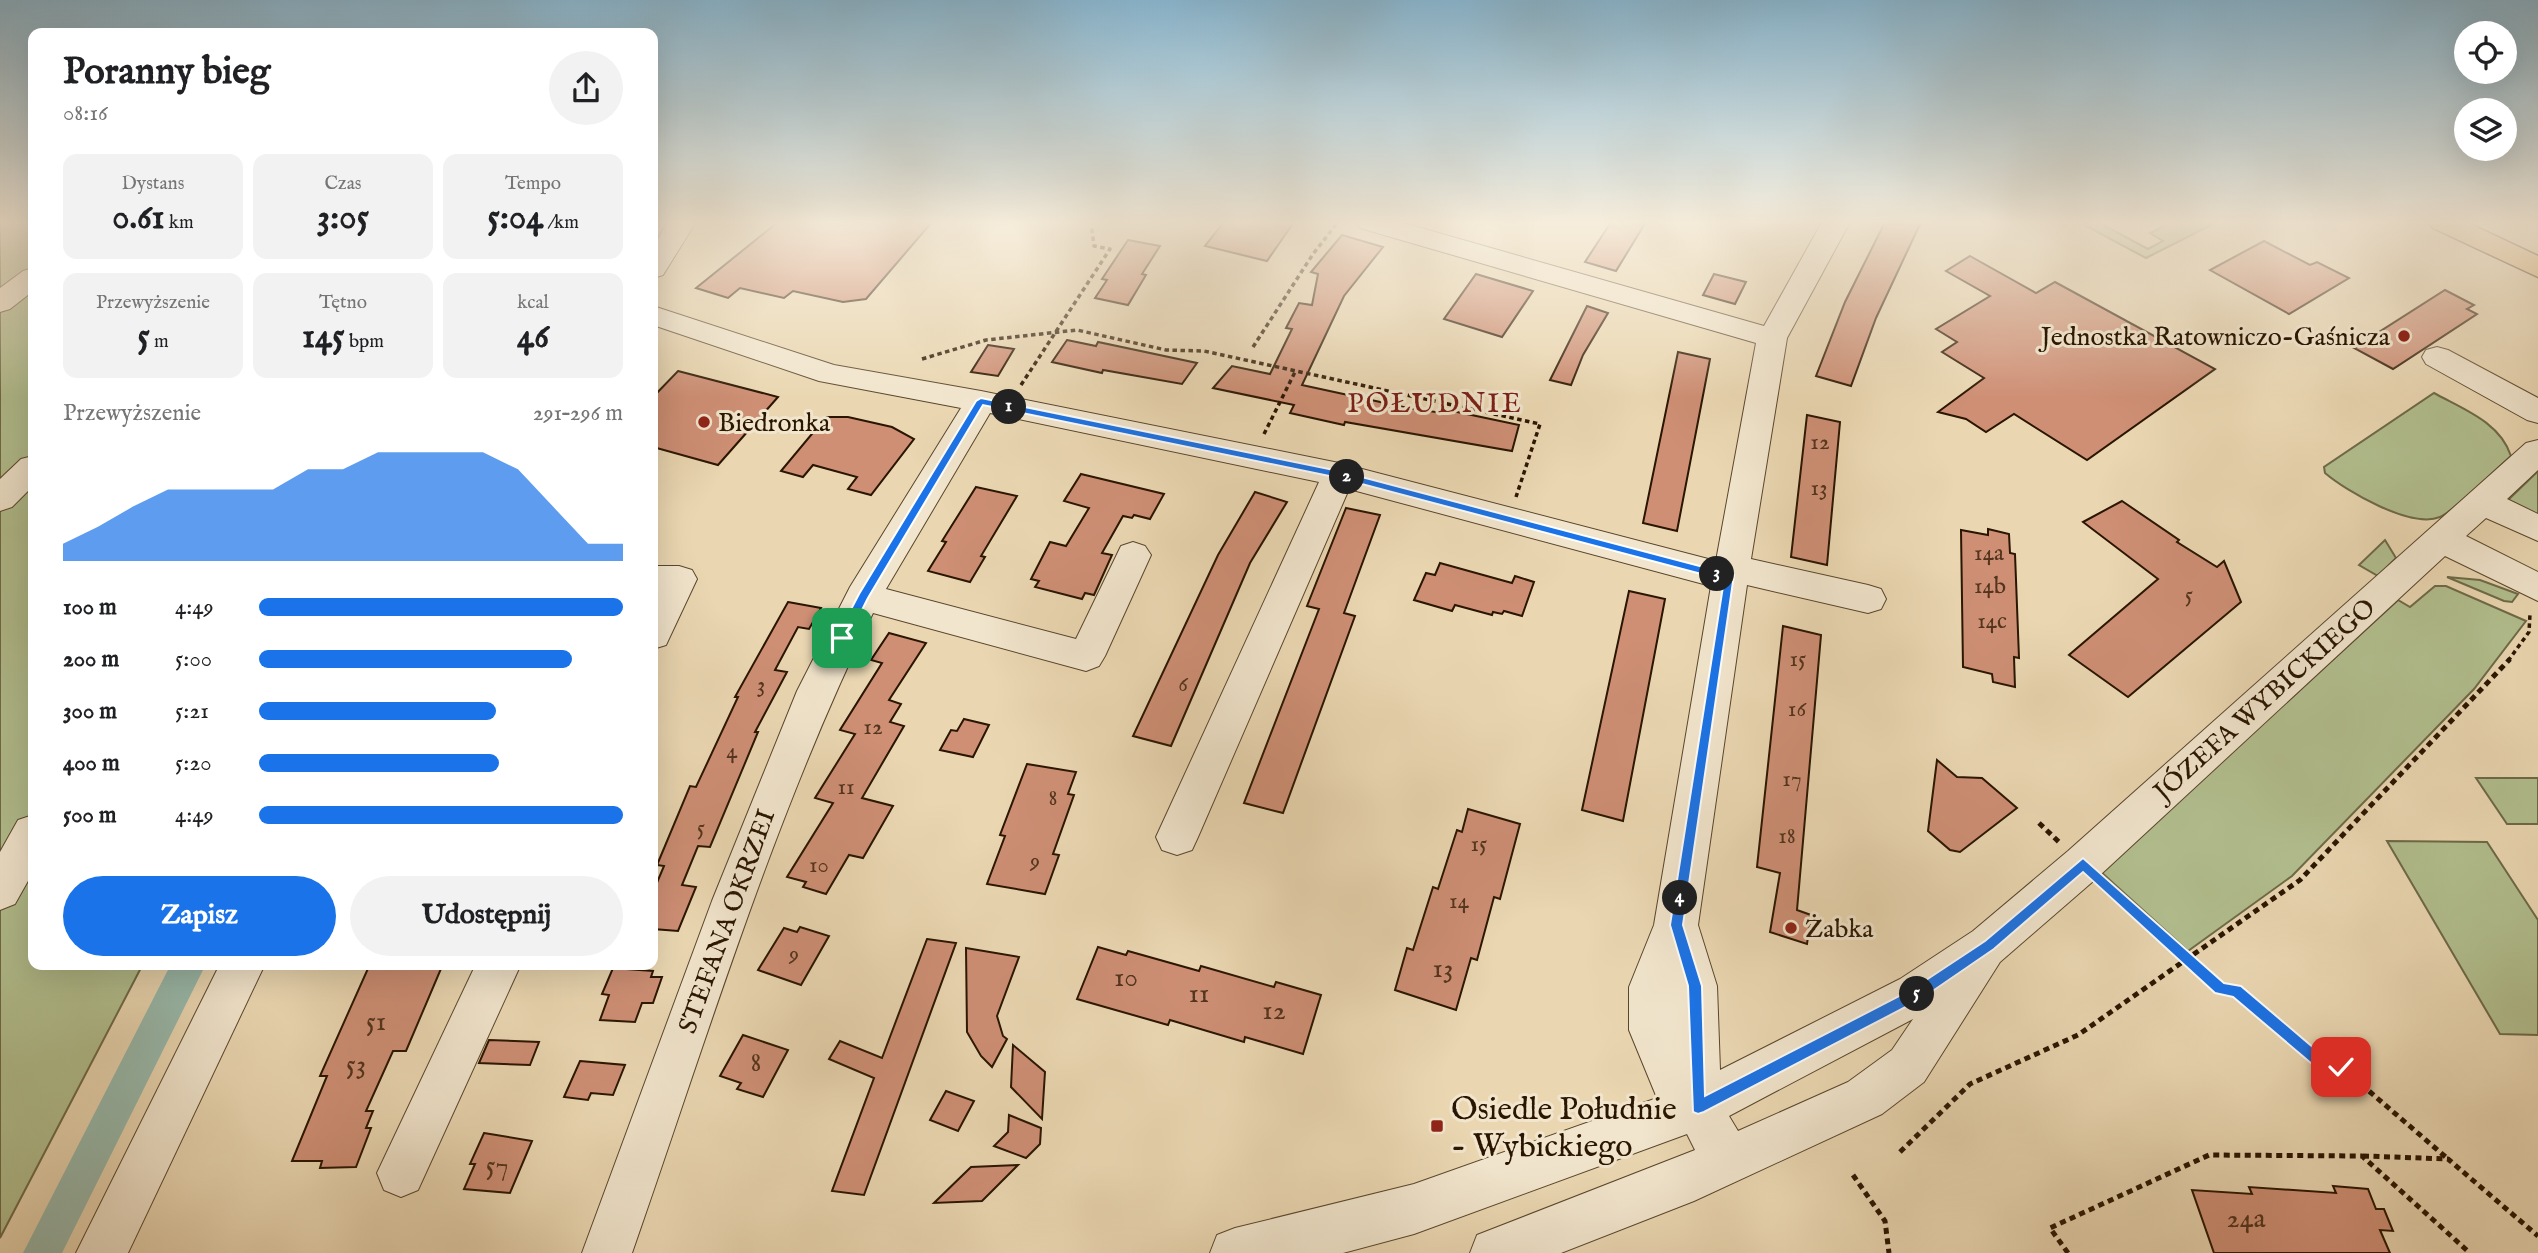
<!DOCTYPE html>
<html lang="pl">
<head>
<meta charset="utf-8">
<style>
	body { margin:0; font-family:"IM FELL English",serif; background:#f2f2f2; color:#202124; height:100vh; display:flex; flex-direction:column; font-size:26px; white-space:nowrap }
	* { box-sizing:border-box; margin:0 }
	p { font-size:23px; color:#757577 }
	.icon { flex:none; width:38px; height:38px; fill:none; stroke:currentColor; stroke-width:2; stroke-linecap:round; stroke-linejoin:round }
	.map { position:relative; flex:1; overflow:hidden }
	.drawer { position:absolute; left:28px; top:28px; width:630px; height:942px; display:flex; flex-direction:column; background:#fff; border-radius:14px; box-shadow:0 7px 28px #0002 }
	.drawer>* { flex:none }
	.fabs { position:absolute; left:2454px; top:21px; display:grid; gap:14px }
	.fabs a { display:grid; place-items:center; width:63px; height:63px; border-radius:50%; background:#fff; box-shadow:0 7px 28px #0002; font-size:35px }
	.pin { position:absolute; display:grid; place-items:center; width:60px; height:60px; color:#fff; margin:-30px; border-radius:14px; box-shadow:0 4px 10px #0006 }
	.km { position:absolute; width:35px; height:35px; margin:-18px; border-radius:50%; background:#222; color:#fff; font-size:19px; line-height:35px; text-align:center }
	.round { display:grid; place-items:center; flex:none; width:74px; height:74px; border-radius:37px; background:#f2f2f2 }
	.headline { display:flex; align-items:center; justify-content:space-between; height:119px; padding:0 35px }
	h1 { font-size:38px; font-weight:700; line-height:52px }
	.stats { display:grid; grid-template-columns:repeat(3,1fr); gap:10px; height:119px; padding:7px 35px }
	.stats div { display:grid; align-content:center; border-radius:14px; background:#f2f2f2; text-align:center }
	.stats b { font-size:35px; font-weight:700 }
	.stats small { font-size:19px; font-weight:400 }
	.stats p { font-size:19px }
	.chart { height:196px; padding:14px 35px }
	.chart p { display:flex; justify-content:space-between }
	.chart svg { width:100%; height:126px; margin-top:7px; fill:#1a73e8; opacity:.7 }
	.primary-button { display:flex; gap:14px; margin-top:auto; padding:14px 35px }
	.primary-button a { flex:1; height:80px; border-radius:42px; background:#1a73e8; color:#fff; font-size:28px; font-weight:700; line-height:80px; text-align:center }
	.primary-button a+a { background:#f2f2f2; color:#202124 }
	ul { padding:0 35px; list-style:none; font-size:23px }
	li { display:grid; grid-template-columns:112px 84px 1fr; align-items:center; height:52px }
	li i { height:18px; border-radius:9px; background:#1a73e8 }
	.map>svg:first-child { display:block }
</style>
</head>
<body>
<div class="map">
<svg width="2538" height="1253" viewBox="0 0 2538 1253">
	<rect width="100%" height="100%" fill="#ead7b2"/>
	<filter id="stains"><feTurbulence type="fractalNoise" baseFrequency=".00286" numOctaves="4"/><feColorMatrix values="0 0 0 0 .2 0 0 0 0 .09 0 0 0 0 .02 0 0 0 .5 -.17"/></filter>
	<radialGradient id="worn" r=".72"><stop offset=".6" stop-color="#630" stop-opacity="0"/><stop offset="1" stop-color="#630" stop-opacity=".3"/></radialGradient>
	<!-- green -->
	<g fill="#b2bf8f" stroke="#6e6a48" stroke-width="2">
		<polygon points="0,222 33,222 33,964 143,964 0,1238"/>
		<polygon points="2083,222 2098,222 2148,249 2163,241 2150,233 2172,222 2217,222 2146,258 2086,226"/>
		<path d="M 2434,393 C 2463,409 2500,422 2511,456 C 2497,468 2453,512 2440,517 C 2411,529 2346,491 2325,473 L 2324,467 Z"/>
		<polygon points="2538,471 2538,530 2506,502"/>
		<polygon points="2385,540 2396,558 2378,576 2359,565"/>
		<polygon points="2447,577 2480,580 2518,594 2512,602 2504,601"/>
		<polygon points="2435,586 2446,586 2526,621 2474,689 2292,876 2188,951 2101,872 2398,600 2410,607"/>
		<polygon points="2476,778 2538,778 2538,824 2507,824"/>
		<polygon points="2387,841 2487,842 2538,920 2538,1035 2500,1034"/>
	</g>
	<g fill="none" stroke-linecap="round" stroke-linejoin="round">
		<!-- canal -->
		<polygon fill="#98baad" fill-rule="evenodd" points="171,964 206,964 62,1253 23,1253"/>
	</g>
	<!-- building -->
	<g fill="#ce8f75" stroke="#2a1500" stroke-width="2">
		<polygon points="778,222 932,222 866,299 843,302 793,291 784,298 740,288 728,298 696,288"/>
		<polygon points="1224,222 1294,222 1267,261 1205,246"/>
		<polygon points="1611,222 1646,222 1616,271 1585,262"/>
		<polygon points="1885,222 1921,222 1876,318 1851,386 1816,376 1845,302"/>
		<polygon points="1342,235 1383,247 1344,296 1302,385 1408,408 1442,413 1443,409 1519,425 1512,451 1345,422 1344,425 1290,413 1294,405 1213,388 1232,366 1270,374 1292,329 1286,328 1299,303 1312,305 1318,274 1311,272"/>
		<polygon points="1128,240 1160,246 1142,274 1146,275 1128,305 1095,298 1107,280 1102,279"/>
		<polygon points="2264,241 2310,265 2317,262 2349,278 2289,314 2210,270"/>
		<polygon points="1970,256 2036,293 2055,282 2215,369 2087,460 2014,414 1986,432 1966,419 1938,412 1984,378 1942,352 1957,342 1936,329 1990,296 1946,271"/>
		<polygon points="1476,274 1533,291 1502,337 1444,319"/>
		<polygon points="1714,274 1746,282 1735,304 1703,295"/>
		<polygon points="2445,290 2474,305 2467,309 2477,314 2393,369 2354,348"/>
		<polygon points="1587,306 1608,313 1583,355 1571,385 1550,380"/>
		<polygon points="1067,340 1096,346 1098,342 1197,363 1182,384 1103,370 1102,373 1052,362"/>
		<polygon points="988,345 1014,349 998,376 971,372"/>
		<polygon points="1678,352 1710,359 1677,531 1643,523"/>
		<polygon points="678,371 778,397 718,465 653,447 653,397"/>
		<polygon points="1807,415 1840,422 1827,565 1791,557"/>
		<polygon points="826,417 848,417 892,427 914,439 871,495 848,489 857,477 813,465 803,477 781,471"/>
		<polygon points="1081,474 1164,494 1150,519 1134,515 1132,518 1123,516 1102,553 1112,555 1094,595 1085,593 1082,599 1035,587 1039,581 1031,579 1050,542 1066,546 1089,508 1064,501"/>
		<polygon points="976,487 1017,496 981,556 985,557 970,582 928,571 946,542 942,541"/>
		<polygon points="1255,492 1287,502 1250,563 1171,746 1133,736 1218,555"/>
		<polygon points="2122,501 2179,540 2177,542 2217,567 2224,561 2241,602 2128,697 2069,655 2158,579 2083,522"/>
		<polygon points="1346,508 1380,515 1344,613 1355,616 1283,813 1244,803 1319,609 1307,606"/>
		<polygon points="1988,529 2009,534 2010,553 2015,554 2019,658 2014,657 2015,687 1993,682 1992,674 1963,667 1961,530 1988,535"/>
		<polygon points="1440,563 1512,583 1515,576 1534,582 1522,616 1504,611 1502,614 1493,612 1492,615 1455,605 1452,611 1414,600 1426,573 1435,575"/>
		<polygon points="1629,591 1665,599 1623,821 1582,810"/>
		<polygon points="788,602 821,608 809,629 798,627 775,670 787,672 755,732 758,732 710,847 698,846 682,885 696,887 678,931 653,929 653,892 664,866 657,865 690,786 696,787 738,697 735,697"/>
		<polygon points="1783,626 1821,635 1797,910 1811,915 1807,944 1770,932 1780,873 1757,867"/>
		<polygon points="889,633 926,643 889,700 901,704 890,722 904,726 862,798 893,806 863,858 849,855 826,894 803,887 806,882 787,877 833,803 815,798 855,734 840,730 882,663 871,660"/>
		<polygon points="964,719 989,725 973,757 940,750 951,730 957,731"/>
		<polygon points="1937,760 1957,777 1982,778 2017,808 1960,852 1950,850 1928,831"/>
		<polygon points="1027,764 1076,772 1068,794 1074,795 1053,854 1059,855 1045,894 987,884 1005,836 1000,835"/>
		<polygon points="1468,809 1520,824 1500,899 1494,897 1477,960 1471,958 1456,1010 1395,990 1407,948 1413,950 1433,887 1438,889 1457,830 1462,832"/>
		<polygon points="800,927 829,936 801,985 758,970 784,928 797,932"/>
		<polygon points="927,939 956,943 864,1195 832,1191 874,1078 829,1059 840,1041 882,1058"/>
		<polygon points="1098,947 1126,955 1128,951 1199,971 1201,966 1274,987 1276,982 1321,995 1303,1054 1245,1037 1244,1042 1170,1020 1168,1025 1077,999"/>
		<polygon points="966,948 1019,957 997,1016 1003,1036 1007,1039 992,1067 981,1056 967,1032"/>
		<polygon points="370,964 443,964 406,1051 393,1051 366,1111 373,1111 366,1128 371,1128 356,1167 320,1168 322,1161 292,1161 327,1076 320,1076"/>
		<polygon points="613,968 653,971 651,977 662,977 653,1003 642,1003 635,1022 600,1020 609,995 602,994"/>
		<polygon points="743,1035 788,1050 763,1097 737,1089 741,1083 720,1076"/>
		<polygon points="489,1040 539,1042 530,1065 479,1063"/>
		<polygon points="1013,1045 1045,1072 1042,1119 1011,1087"/>
		<polygon points="580,1061 625,1065 613,1095 591,1093 588,1100 564,1097"/>
		<polygon points="946,1091 974,1101 958,1131 930,1120"/>
		<polygon points="1009,1115 1041,1128 1040,1144 1026,1158 994,1146 1008,1132"/>
		<polygon points="484,1133 532,1141 510,1193 464,1189 475,1164 470,1164"/>
		<polygon points="1018,1165 982,1201 934,1203 971,1167"/>
		<polygon points="2333,1186 2368,1189 2376,1209 2384,1209 2393,1231 2380,1230 2390,1253 2214,1253 2192,1190 2252,1194 2249,1187 2336,1193"/>
	</g>
	<g fill="none" stroke-linecap="round" stroke-linejoin="round">
		<defs>
			<g id="minor">
				<polygon points="668,222 696,222 663,275 653,278 653,246"/>
				<path d="M 1356,222 L 1400,222 L 1764,326 L 1822,222 L 1850,222 L 1787,338 L 1751,559 L 1868,585 L 1881,589 L 1886,599 L 1881,609 L 1868,613 L 1747,585 L 1698,925 L 1717,986 L 1720,1070 L 1900,979 L 1973,931 L 2068,851 L 2526,443 L 2538,440 L 2538,470 L 2507,499 L 2538,514 L 2538,541 L 2486,518 L 2466,536 L 2538,572 L 2538,601 L 2445,556 L 2098,877 L 2000,962 L 1924,1082 L 1882,1114 L 1694,1201 L 1561,1253 L 1470,1253 L 1477,1235 L 1695,1150 L 1687,1134 L 1414,1234 L 1343,1253 L 1210,1253 L 1217,1235 L 1235,1228 L 1414,1184 L 1657,1098 L 1629,1030 L 1629,987 L 1654,925 L 1711,586 L 1349,489 L 1198,837 L 1192,850 L 1177,855 L 1162,850 L 1156,837 L 1319,482 L 990,413 L 886,589 L 1076,639 L 1121,546 L 1133,542 L 1145,546 L 1151,555 L 1105,656 L 1099,666 L 1086,671 L 873,613 C 773,818 707,1038 632,1253 L 582,1253 L 712,901 L 797,691 L 850,587 L 961,408 L 819,381 L 653,325 L 653,306 L 834,365 L 981,391 L 1339,463 L 1716,561 L 1756,343 L 1360,228 ZM 1913,1019 L 1892,1050 L 1848,1082 L 1738,1131 L 1729,1116 Z"/>
				<polygon points="33,268 33,291 10,309 0,312 0,288 23,271"/>
				<polygon points="2437,347 2448,350 2538,398 2538,423 2527,420 2426,364 2422,357 2426,350"/>
				<polygon points="33,456 33,486 12,507 0,511 0,479 21,459"/>
				<polygon points="653,566 679,566 692,570 697,579 666,645 653,649"/>
				<polygon points="33,815 33,872 15,904 0,910 0,852 18,820"/>
				<polygon points="220,964 265,964 128,1253 76,1253"/>
				<polygon points="476,964 521,964 418,1190 401,1197 384,1190 377,1173"/>
			</g>
			<polygon id="major" points="2428,222 2466,222 2538,256 2538,277 2433,228"/>
		</defs>
		<!-- minor casing -->
		<use href="#minor" stroke="#5a462c" stroke-width="2"/>
		<!-- major casing -->
		<use href="#major" stroke="#2a1500" stroke-width="3"/>
		<!-- path-far1 -->
		<g stroke="#2a1500" stroke-width="3.5" stroke-dasharray="4.5 3.5" stroke-linecap="butt">
			<polyline points="1253,347 1313,254 1338,222"/>
			<polyline points="922,359 986,340 1077,330 1166,350 1204,351 1540,424 1516,497"/>
			<polyline points="1021,385 1110,249 1094,246 1091,222"/>
			<polyline points="1264,434 1295,372"/>
			<polyline points="2508,661 2529,632 2530,614"/>
		</g>
		<!-- path -->
		<g stroke="#2a1500" stroke-width="5" stroke-dasharray="6 4.5" stroke-linecap="butt">
			<polyline points="2039,823 2060,843"/>
			<polyline points="2108,886 2220,988 2236,991 2317,1059 2341,1067 2448,1159"/>
			<polyline points="1900,1152 1970,1084 2078,1035 2300,880 2510,659"/>
			<polyline points="2363,1156 2448,1159 2538,1236"/>
			<polyline points="1853,1175 1885,1221 1889,1253"/>
			<polyline points="2068,1253 2050,1228 2209,1155 2362,1156 2470,1253"/>
		</g>
		<!-- minor -->
		<use href="#minor" fill="#f1e5cd" fill-rule="evenodd"/>
		<!-- major -->
		<use href="#major" fill="#e5bc79" fill-rule="evenodd"/>
	</g>
	<!-- sky -->
	<linearGradient id="sky" x2="0" y2="1"><stop stop-color="#88b6d0"/><stop offset="0.56" stop-color="#f6eddc"/><stop offset="1" stop-color="#f6eddc" stop-opacity="0"/></linearGradient>
	<rect width="2538" height="397" fill="url(#sky)"/>
	<!-- route -->
	<polygon fill="#1a73e8" stroke="#fff" stroke-width="2" points="981,398 1339,471 1734,575 1683,925 1702,986 1705,1096 1911,990 1985,941 2083,858 2224,983 2241,986 2321,1054 2346,1062 2348,1067 2346,1072 2341,1074 2312,1064 2233,997 2215,993 2083,872 1994,949 1921,999 1704,1112 1698,1114 1693,1112 1688,986 1670,925 1724,580 1339,478 983,405 868,598 846,642 838,642 836,638 859,594 976,401"/>
	<!-- markers -->
	<g fill="#8f2418" stroke="#f1e5cd" stroke-width="2.5">
		<circle cx="2404" cy="336" r="7"/>
		<circle cx="704" cy="422" r="7"/>
		<circle cx="1791" cy="928" r="7"/>
		<rect x="1430" y="1119" width="14" height="14" rx="3.5"/>
	</g>
	<g text-anchor="middle" stroke-width="6" stroke-linejoin="round" paint-order="stroke">
		<!-- number labels -->
		<g font-size="23" fill="#53341d">
			<text x="1820" y="449">12</text>
			<text x="1819" y="495">13</text>
			<text x="1989" y="560">14a</text>
			<text x="1990" y="593">14b</text>
			<text x="2189" y="602">5</text>
			<text x="1992" y="628">14c</text>
			<text x="1798" y="666">15</text>
			<text x="1183" y="691">6</text>
			<text x="761" y="692">3</text>
			<text x="1797" y="716">16</text>
			<text x="873" y="734">12</text>
			<text x="732" y="758">4</text>
			<text x="1792" y="786">17</text>
			<text x="846" y="794">11</text>
			<text x="1053" y="805">8</text>
			<text x="701" y="835">5</text>
			<text x="1787" y="843">18</text>
			<text x="1479" y="851">15</text>
			<text x="1035" y="868">9</text>
			<text x="819" y="872">10</text>
			<text x="1459" y="908">14</text>
			<text x="794" y="961">9</text>
		</g>
		<!-- poi labels -->
		<g font-size="26" fill="#2a1500" stroke="#f1e5cd" text-anchor="start">
			<text x="2390" y="345" text-anchor="end">Jednostka Ratowniczo-Gaśnicza</text>
			<text x="718" y="431">Biedronka</text>
			<text x="1805" y="937">Żabka</text>
		</g>
		<!-- street labels -->
		<g font-size="26" fill="#2a1500" stroke="#f1e5cd">
			<text transform="translate(2264 699) rotate(-42)" y="9">JÓZEFA WYBICKIEGO</text>
			<text transform="translate(726 921) rotate(-70)" y="9">STEFANA OKRZEI</text>
		</g>
		<!-- neighbourhood labels -->
		<g font-size="28" letter-spacing="2" fill="#7a1f14" stroke="#f1e5cd">
			<text x="1435" y="412">POŁUDNIE</text>
		</g>
		<!-- near-number labels -->
		<g font-size="28" fill="#53341d">
			<text x="1443" y="977">13</text>
			<text x="1126" y="986">10</text>
			<text x="1199" y="1002">11</text>
			<text x="1274" y="1019">12</text>
			<text x="376" y="1030">51</text>
			<text x="756" y="1071">8</text>
			<text x="356" y="1073">53</text>
			<text x="497" y="1174">57</text>
			<text x="2246" y="1227">24a</text>
		</g>
		<!-- near-poi labels -->
		<g font-size="32" fill="#2a1500" stroke="#f1e5cd" text-anchor="start">
			<text x="1451" y="1119">Osiedle Południe<tspan x="1451" dy="37">- Wybickiego</tspan></text>
		</g>
	</g>
	<rect width="100%" height="100%" filter="url(#stains)"/>
	<rect width="100%" height="100%" fill="url(#worn)"/>
</svg>
<div class="fabs">
<a><svg class="icon" aria-label="locate" viewBox="0 0 24 24"><circle cx="12" cy="12" r="6"/><path d="M12 2v4M12 18v4M2 12h4M18 12h4"/></svg></a>
<a><svg class="icon" aria-label="layers" viewBox="0 0 24 24"><path d="M12 4l9 5-9 5-9-5zM3 14l9 5 9-5"/></svg></a>
</div>
<div class="pin" style="left:842px;top:638px;background:#1e9e55"><svg class="icon" aria-label="arrive" viewBox="0 0 24 24"><path d="M6 21V4h12l-3 4 3 4H6"/></svg></div>
<div class="pin" style="left:2341px;top:1067px;background:#d93025"><svg class="icon" aria-label="check" viewBox="0 0 24 24"><path d="M5 12l5 5 9-10"/></svg></div>
<b class="km" style="left:1009px;top:407px">1</b>
<b class="km" style="left:1347px;top:477px">2</b>
<b class="km" style="left:1717px;top:574px">3</b>
<b class="km" style="left:1680px;top:898px">4</b>
<b class="km" style="left:1917px;top:994px">5</b>
<section class="drawer">
<div class="headline"><div><h1>Poranny bieg</h1><p>08:16</p></div><a class="round"><svg class="icon" aria-label="share" viewBox="0 0 24 24"><path d="M12 15V3M7 8l5-5 5 5M5 13v7h14v-7"/></svg></a></div>
<div class="stats">
<div><p>Dystans</p><b>0.61<small> km</small></b></div>
<div><p>Czas</p><b>3:05</b></div>
<div><p>Tempo</p><b>5:04<small> /km</small></b></div>
</div>
<div class="stats">
<div><p>Przewyższenie</p><b>5<small> m</small></b></div>
<div><p>Tętno</p><b>145<small> bpm</small></b></div>
<div><p>kcal</p><b>46</b></div>
</div>
<div class="chart"><p><span>Przewyższenie</span>291–296 m</p>
<svg viewBox="0 0 160 44" preserveAspectRatio="none"><path d="M0 44V38L10 32L20 25L30 19L40 19L50 19L60 19L70 12L80 12L90 6L100 6L110 6L120 6L130 12L140 25L150 38L160 38V44z"/></svg>
</div>
<ul>
<li><b>100 m</b>4:49<i style="width:100%"></i></li>
<li><b>200 m</b>5:00<i style="width:86%"></i></li>
<li><b>300 m</b>5:21<i style="width:65%"></i></li>
<li><b>400 m</b>5:20<i style="width:66%"></i></li>
<li><b>500 m</b>4:49<i style="width:100%"></i></li>
</ul>
<div class="primary-button"><a>Zapisz</a><a>Udostępnij</a></div>
</section>
</div>
</body>
</html>
